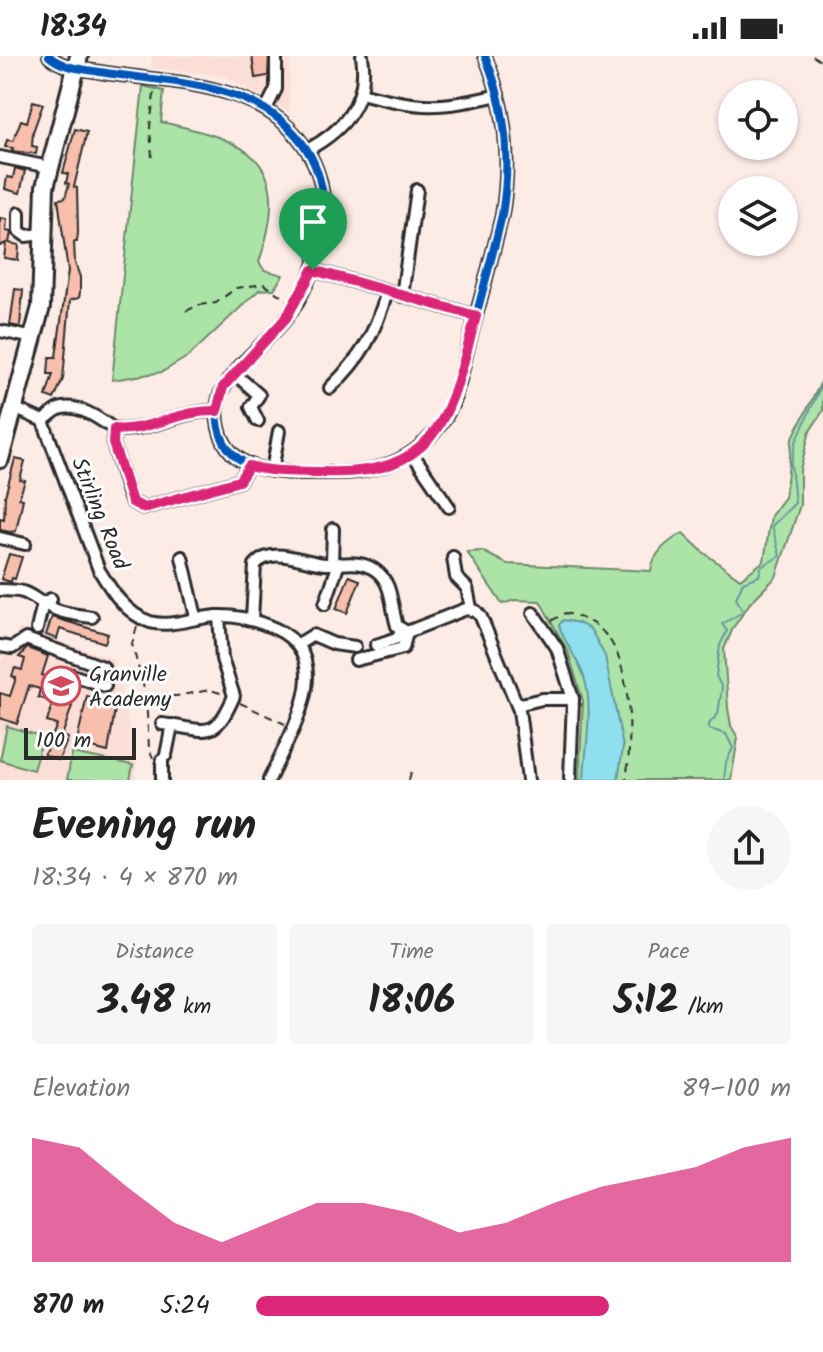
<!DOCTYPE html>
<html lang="en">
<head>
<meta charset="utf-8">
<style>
	body { margin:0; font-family:Kalam,sans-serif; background:#f6f6f6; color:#222; height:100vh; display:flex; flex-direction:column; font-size:30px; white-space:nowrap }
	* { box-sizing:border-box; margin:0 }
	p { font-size:26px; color:#767676 }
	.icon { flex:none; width:44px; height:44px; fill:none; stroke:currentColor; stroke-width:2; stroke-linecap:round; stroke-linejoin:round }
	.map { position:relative; height:724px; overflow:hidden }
	.sheet { display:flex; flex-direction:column; background:#fff; flex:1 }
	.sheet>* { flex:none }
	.fabs { position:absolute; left:718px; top:24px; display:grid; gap:16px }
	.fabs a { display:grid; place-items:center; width:80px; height:80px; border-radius:50%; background:#fff; box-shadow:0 2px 6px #0004; font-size:40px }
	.scale { position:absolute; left:24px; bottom:20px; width:112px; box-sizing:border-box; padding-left:8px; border:4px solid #2b2b2b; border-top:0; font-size:22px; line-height:28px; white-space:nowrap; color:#2b2b2b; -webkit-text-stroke:6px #fff; paint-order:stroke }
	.pin { position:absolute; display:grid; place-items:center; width:68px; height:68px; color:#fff; margin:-82px -34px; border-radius:50% 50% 50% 0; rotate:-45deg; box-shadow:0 0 8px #0007 }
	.pin .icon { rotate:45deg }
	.round { display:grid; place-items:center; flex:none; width:84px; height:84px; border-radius:42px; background:#f6f6f6 }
	.overview { display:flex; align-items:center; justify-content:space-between; height:136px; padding:0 32px }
	h1 { font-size:44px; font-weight:600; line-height:60px }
	.metrics { display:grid; grid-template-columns:repeat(3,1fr); gap:12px; height:136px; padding:8px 32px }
	.metrics div { display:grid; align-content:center; border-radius:8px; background:#f6f6f6; text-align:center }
	.metrics b { font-size:40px; font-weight:600 }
	.metrics small { font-size:22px; font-weight:400 }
	.metrics p { font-size:22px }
	.chart { height:224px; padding:16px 32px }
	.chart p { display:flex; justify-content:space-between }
	.chart svg { width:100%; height:144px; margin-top:8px; fill:#db2777; opacity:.7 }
	ul { padding:0 32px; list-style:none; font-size:26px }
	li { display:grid; grid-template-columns:128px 96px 1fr; align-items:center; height:60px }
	li i { height:20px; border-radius:10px; background:#db2777 }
	.status { display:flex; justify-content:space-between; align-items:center; height:56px; padding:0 40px; background:#fff; direction:ltr }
	.status svg { height:22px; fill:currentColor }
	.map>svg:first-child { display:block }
</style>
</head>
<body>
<div class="status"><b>18:34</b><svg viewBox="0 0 49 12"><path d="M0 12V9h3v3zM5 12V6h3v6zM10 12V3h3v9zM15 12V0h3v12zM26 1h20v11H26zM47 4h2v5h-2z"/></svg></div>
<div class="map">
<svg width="823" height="724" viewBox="0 0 823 724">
	<rect width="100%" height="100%" fill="#fdece6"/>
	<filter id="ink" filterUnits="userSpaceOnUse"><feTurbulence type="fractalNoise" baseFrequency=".0125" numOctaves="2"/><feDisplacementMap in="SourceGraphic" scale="16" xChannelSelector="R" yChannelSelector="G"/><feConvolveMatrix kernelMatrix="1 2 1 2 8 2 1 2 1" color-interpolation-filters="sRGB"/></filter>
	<g filter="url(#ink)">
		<!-- built -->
		<g fill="#fbded5">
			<polygon points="153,0 290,0 289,56 224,20 151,12"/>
			<polygon points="20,572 114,603 137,705 135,724 0,724 0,607"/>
		</g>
		<!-- green -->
		<g fill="#ace4a8" stroke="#6c886a" stroke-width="2">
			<path d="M 143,30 L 164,35 L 161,66 C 251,85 294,104 259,206 L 264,214 L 283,219 L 274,233 L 259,234 L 189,300 L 162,316 L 112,324 Z"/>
			<path d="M 823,322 L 823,355 L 810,375 L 800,414 L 800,449 L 776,521 L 750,547 L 733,572 L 724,593 L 728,652 L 731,670 L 738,682 L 731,724 L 579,724 L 583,645 L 568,596 L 540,545 L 515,544 L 502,548 L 467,496 L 482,495 L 507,508 L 651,515 C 653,497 667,486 683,477 L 703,496 L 740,523 L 764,505 L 771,460 L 785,441 L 792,383 Z"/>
			<polygon points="7,670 43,681 33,714 0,704"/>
			<polygon points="72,697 133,709 130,724 67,724"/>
		</g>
		<!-- water -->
		<path fill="#90dfee" stroke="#6897a0" stroke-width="2" d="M 563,564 L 579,567 L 591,574 L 605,600 L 623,691 L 618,724 L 584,724 C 585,692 594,652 584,621 C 578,603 564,587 559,569 Z"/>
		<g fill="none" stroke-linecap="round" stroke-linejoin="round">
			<!-- stream -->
			<polyline stroke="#6897a0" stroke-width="2" points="724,724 726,706 733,692 726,678 709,673 709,668 718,658 722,632 716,620 720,589 727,575 722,568 743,556 736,542 743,526 759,520 761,511 780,500 772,470 795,447 791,408 796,386 823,325"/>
		</g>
		<!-- building -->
		<g fill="#f7bfac" stroke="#2b2b2b" stroke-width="2">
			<polygon points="252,0 269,0 268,20 255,22"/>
			<polygon points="33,45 43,48 33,76 32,90 37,91 36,98 12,95 13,92 5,91 7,84 13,85 21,64 27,66"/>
			<polygon points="75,73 87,76 74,131 77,132 78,176 77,186 74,186 75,207 80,221 80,236 79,242 70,244 63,323 54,343 46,340 53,318 48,318 49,305 50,301 56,301 68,215 58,143 65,142 69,128 66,127 68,118 63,117"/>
			<polygon points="15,112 25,115 20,137 5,133 7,121 13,122"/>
			<polygon points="0,162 7,163 6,175 11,176 9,187 19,189 18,204 4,202 6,187 0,190"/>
			<polygon points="15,233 23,234 20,271 10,269"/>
			<polygon points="15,403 25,405 20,424 25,425 19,442 23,443 16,475 10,476 0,474 0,462 4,463 5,440"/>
			<polygon points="9,498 22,501 15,523 12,522 11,526 1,523"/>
			<polygon points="349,520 360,524 347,557 336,553"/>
			<polygon points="52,561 108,578 105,587 60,573 57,583 46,579"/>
			<polygon points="27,592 48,600 42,619 57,624 54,633 71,638 67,649 72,650 62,680 68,682 59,704 44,699 57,669 47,666 53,646 38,641 40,633 29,630 17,668 0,662 0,637 10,640 16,622 12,620 15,612 22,614 25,603 19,601"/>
			<polygon points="87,640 100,643 99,649 115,653 108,696 88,691 87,695 78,693 76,689"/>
		</g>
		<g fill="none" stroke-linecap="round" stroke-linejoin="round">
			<defs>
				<g id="minor">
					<path d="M 49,0 C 62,12 82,13 100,16 C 172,28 263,24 307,94 C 339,145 320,219 285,264 C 266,287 239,306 224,331 C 216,343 216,358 219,372 C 231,425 296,416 337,417 C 371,417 401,409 426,385 C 436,376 445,364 451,351 C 460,331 463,309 469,287 C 480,244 492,202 502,159 C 511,105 506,50 485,0"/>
					<path d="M 361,37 C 419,53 441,53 498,39"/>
					<polyline points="266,53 276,33 276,3"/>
					<path d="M 307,94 C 345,74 369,44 362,0"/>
					<polyline points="0,101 49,111"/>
					<polyline points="19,157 19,175 26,180 42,178"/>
					<polyline points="313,214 476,260"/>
					<polyline points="402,240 417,134"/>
					<polyline points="0,275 34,282"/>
					<polyline points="235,318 259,339 251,351 258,365"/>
					<path d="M 330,332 C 363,300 374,279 387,236"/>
					<path d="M 14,352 L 43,365 L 99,514 C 111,534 126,558 150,566 C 170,572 196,561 217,560 C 238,559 256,564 276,573 C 340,603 288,681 269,724"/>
					<path d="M 43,365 C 48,361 54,355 59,353 C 77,346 101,364 114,373 L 113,387 L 129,440 L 132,446 L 144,452 L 239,425 L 249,410"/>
					<path d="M 114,373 C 146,378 182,353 217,355"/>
					<polyline points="412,397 449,451"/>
					<polyline points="272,415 279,375"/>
					<polyline points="0,482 25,488"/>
					<polyline points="182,501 196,561"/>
					<polyline points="453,501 456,521 467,532 471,552"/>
					<polyline points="332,507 333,473"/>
					<path d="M 0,534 C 30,534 25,538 48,550 C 60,557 77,559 92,561"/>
					<polyline points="325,548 339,507"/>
					<path d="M 252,563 L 255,509 C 272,489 305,507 326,508 C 343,509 359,503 375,514 C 393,526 391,551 397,570 L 407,576 L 466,553 L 476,555 L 481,561 L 519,654 L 528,724"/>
					<polyline points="37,573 43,547 51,543"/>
					<polyline points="297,589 313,579 334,588 355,591"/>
					<polyline points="376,589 397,582 402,574"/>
					<polyline points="0,590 12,592 26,583 103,611"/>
					<polyline points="356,604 403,592 407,576"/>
					<polyline points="69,618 105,630"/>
					<polyline points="517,649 542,643 573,643 557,592 533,557"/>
					<path d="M 162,668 C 207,674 214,686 234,640 L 222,603 L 219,560"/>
					<polyline points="166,699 172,669"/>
					<polyline points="570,722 573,643"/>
					<polyline points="162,724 162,704"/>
				</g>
				<polyline id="highway" points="0,403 41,251 45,131 79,0"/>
			</defs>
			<!-- minor casing -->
			<use href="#minor" stroke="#2b2b2b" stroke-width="16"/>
			<!-- highway casing -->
			<use href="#highway" stroke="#2b2b2b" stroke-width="22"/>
			<!-- path -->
			<g stroke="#2b2b2b" stroke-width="2" stroke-dasharray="8 6" stroke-linecap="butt">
				<polyline points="813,0 823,7"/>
				<polyline points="152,101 150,71 155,30"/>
				<polyline points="186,255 199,249 216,247 236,232 264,228 287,244"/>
				<path d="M 551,565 L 565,557 C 580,561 593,565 604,577 C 633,607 632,686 626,724"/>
				<polyline points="137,570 132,588 146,640 176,640 210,634 224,638"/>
				<polyline points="146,641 149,692 153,702"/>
				<polyline points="240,647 285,668"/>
				<polyline points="409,724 412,712"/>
			</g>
			<!-- minor -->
			<use href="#minor" stroke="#fff" stroke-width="10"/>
			<!-- highway -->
			<use href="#highway" stroke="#fff" stroke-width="16"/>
			<defs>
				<path id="cycleway" d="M 49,0 C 62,12 82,13 100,16 C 172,28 263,24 307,94 C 339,145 320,219 285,264 C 266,287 239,306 224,331 C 216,343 216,358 219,372 C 231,425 296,416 337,417 C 371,417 401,409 426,385 C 436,376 445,364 451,351 C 460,331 463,309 469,287 C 480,244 492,202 502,159 C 511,105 506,50 485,0"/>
			</defs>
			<!-- cycleway casing -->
			<use href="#cycleway" stroke="#fff" stroke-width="13"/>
			<!-- cycleway -->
			<use href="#cycleway" stroke="#0057b8" stroke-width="8"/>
		</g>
	</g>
	<g fill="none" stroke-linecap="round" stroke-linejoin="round" filter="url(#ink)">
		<defs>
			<path id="route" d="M 313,214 L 476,260 C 450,355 443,421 323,416 C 298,415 274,417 249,410 L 239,425 L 144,452 L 132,446 L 113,387 L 114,373 C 146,377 181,353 217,355 L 223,331 L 286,262 Z"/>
		</defs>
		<!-- route casing -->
		<use href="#route" stroke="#fff" stroke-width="16"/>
		<!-- route -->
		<use href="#route" stroke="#db2777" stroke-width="10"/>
	</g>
	<!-- icons -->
	<defs>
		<symbol id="school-ring" viewBox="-11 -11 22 22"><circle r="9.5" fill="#fff" stroke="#d1495b" stroke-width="1.5"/><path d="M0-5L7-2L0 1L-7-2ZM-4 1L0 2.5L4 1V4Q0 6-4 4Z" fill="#d1495b"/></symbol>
	</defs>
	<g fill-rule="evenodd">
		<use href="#school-ring" x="39" y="608" width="44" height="44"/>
	</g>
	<g text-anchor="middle" stroke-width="6" stroke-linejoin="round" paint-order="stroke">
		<!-- street labels -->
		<g font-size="22" fill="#2b2b2b" stroke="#fff">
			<text transform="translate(101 457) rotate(68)" y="8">Stirling Road</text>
		</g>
		<!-- poi labels -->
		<g font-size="22" fill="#2b2b2b" stroke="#fff" text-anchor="start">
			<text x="89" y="625">Granville<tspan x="89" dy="25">Academy</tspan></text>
		</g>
	</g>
</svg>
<div class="fabs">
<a><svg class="icon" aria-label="locate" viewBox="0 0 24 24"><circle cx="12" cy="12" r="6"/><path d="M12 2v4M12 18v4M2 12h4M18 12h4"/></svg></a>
<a><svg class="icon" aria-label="layers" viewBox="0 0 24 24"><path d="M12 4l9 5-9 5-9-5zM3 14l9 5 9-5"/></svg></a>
</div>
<div class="scale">100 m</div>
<div class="pin" style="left:313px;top:214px;background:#1e9e55"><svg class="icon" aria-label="arrive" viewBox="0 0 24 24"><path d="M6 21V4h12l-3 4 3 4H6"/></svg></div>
</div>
<section class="sheet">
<div class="overview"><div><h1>Evening run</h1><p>18:34 · 4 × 870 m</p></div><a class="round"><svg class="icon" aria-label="share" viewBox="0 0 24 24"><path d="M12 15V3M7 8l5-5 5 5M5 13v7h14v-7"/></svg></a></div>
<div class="metrics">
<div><p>Distance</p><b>3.48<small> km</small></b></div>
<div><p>Time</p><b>18:06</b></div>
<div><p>Pace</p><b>5:12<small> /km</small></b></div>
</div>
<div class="chart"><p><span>Elevation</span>89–100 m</p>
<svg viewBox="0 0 160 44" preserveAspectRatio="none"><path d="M0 44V6L10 9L20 21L30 32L40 38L50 32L60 26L70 26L80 29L90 35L100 32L110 26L120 21L130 18L140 15L150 9L160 6V44z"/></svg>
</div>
<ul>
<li><b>870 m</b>5:24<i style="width:66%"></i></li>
</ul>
</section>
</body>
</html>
